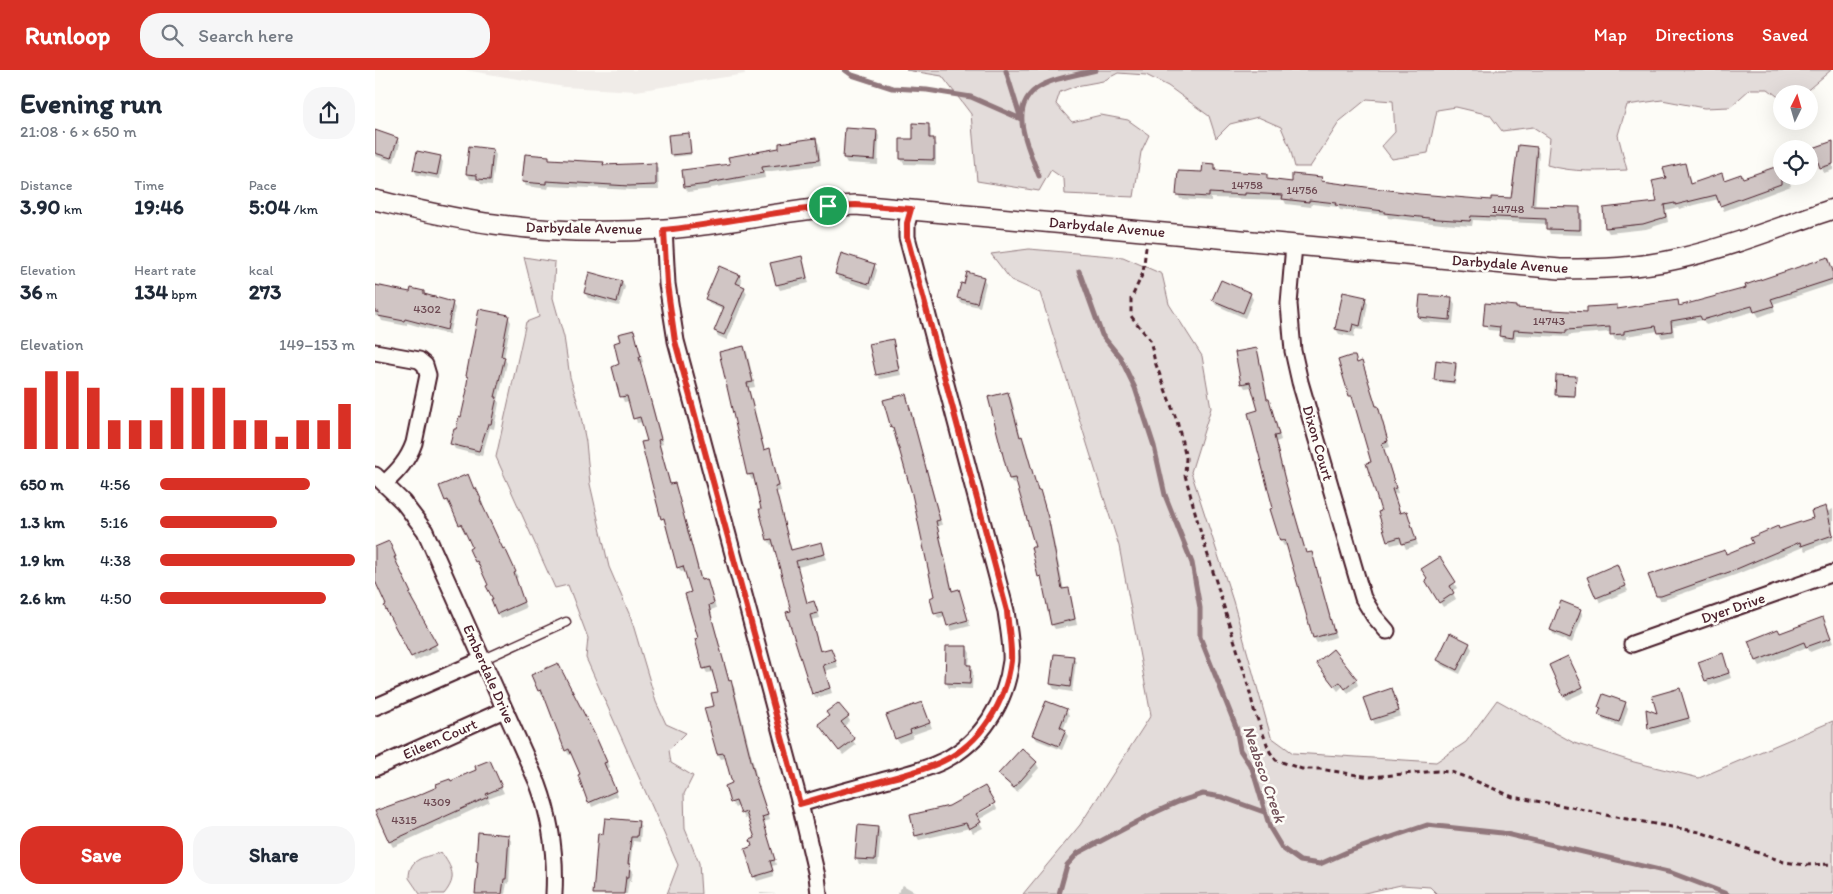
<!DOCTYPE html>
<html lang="en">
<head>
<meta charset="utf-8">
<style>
	body { margin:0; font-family:Itim,sans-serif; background:#f6f6f7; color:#1f2937; height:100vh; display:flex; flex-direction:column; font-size:19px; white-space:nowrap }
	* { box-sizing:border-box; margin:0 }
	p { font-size:16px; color:#747a83 }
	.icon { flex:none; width:28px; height:28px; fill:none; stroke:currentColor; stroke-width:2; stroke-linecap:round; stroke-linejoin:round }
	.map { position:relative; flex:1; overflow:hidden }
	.panel { display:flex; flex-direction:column; background:#fff; width:375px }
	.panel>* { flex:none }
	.needle { width:32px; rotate:5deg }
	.tools { position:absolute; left:1398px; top:15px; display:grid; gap:10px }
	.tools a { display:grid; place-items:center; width:45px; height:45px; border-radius:50%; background:#fff; box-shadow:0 5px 20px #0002; font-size:25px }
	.pin { position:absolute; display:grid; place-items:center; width:42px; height:42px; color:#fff; margin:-21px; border:2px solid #fff; border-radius:50%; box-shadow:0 1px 5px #0007 }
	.round { display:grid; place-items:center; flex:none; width:52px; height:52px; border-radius:20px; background:#f6f6f7 }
	.headline { display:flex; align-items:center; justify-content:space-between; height:85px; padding:0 20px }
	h1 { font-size:28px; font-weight:700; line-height:38px }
	.stats { display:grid; grid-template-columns:repeat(3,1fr); gap:8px; height:85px; padding:5px 20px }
	.stats div { display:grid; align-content:center }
	.stats b { font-size:21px; font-weight:700 }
	.stats small { font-size:14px; font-weight:400 }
	.stats p { font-size:14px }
	.chart { height:140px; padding:10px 20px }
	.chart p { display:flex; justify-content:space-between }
	.chart svg { width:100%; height:90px; margin-top:5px; stroke:#d93025; stroke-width:6 }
	.action { display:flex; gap:10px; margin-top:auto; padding:10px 20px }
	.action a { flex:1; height:58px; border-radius:20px; background:#d93025; color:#fff; font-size:20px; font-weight:700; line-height:58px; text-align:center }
	.action a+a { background:#f6f6f7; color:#1f2937 }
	ul { padding:0 20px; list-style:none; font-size:16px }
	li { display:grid; grid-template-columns:80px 60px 1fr; align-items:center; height:38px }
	li i { height:12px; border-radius:6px; background:#d93025 }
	header { display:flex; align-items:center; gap:30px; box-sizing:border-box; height:70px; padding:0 25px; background:#d93025; color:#fff }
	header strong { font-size:24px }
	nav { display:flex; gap:28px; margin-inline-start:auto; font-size:18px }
	.search { width:350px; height:45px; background:#f6f6f7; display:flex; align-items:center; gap:12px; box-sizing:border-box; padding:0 18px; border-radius:20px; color:#747a83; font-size:19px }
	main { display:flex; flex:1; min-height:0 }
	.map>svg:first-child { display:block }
</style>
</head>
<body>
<header>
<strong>Runloop</strong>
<div class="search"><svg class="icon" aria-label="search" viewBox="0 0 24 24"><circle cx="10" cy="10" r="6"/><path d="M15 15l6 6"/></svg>Search here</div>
<nav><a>Map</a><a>Directions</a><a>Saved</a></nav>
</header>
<main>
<section class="panel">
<div class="headline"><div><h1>Evening run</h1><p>21:08 · 6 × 650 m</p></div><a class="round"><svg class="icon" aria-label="share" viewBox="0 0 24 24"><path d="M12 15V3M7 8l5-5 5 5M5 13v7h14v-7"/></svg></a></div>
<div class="stats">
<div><p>Distance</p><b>3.90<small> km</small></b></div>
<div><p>Time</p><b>19:46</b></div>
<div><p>Pace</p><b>5:04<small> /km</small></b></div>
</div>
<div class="stats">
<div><p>Elevation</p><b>36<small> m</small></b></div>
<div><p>Heart rate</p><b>134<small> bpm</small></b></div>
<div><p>kcal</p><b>273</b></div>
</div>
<div class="chart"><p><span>Elevation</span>149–153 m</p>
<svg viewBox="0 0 160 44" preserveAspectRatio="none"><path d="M5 44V14M15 44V6M25 44V6M35 44V14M45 44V30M55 44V30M65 44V30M75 44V14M85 44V14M95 44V14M105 44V30M115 44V30M125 44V38M135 44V30M145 44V30M155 44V22"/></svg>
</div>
<ul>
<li><b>650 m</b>4:56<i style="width:77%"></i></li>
<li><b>1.3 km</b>5:16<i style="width:60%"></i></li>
<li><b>1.9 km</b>4:38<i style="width:100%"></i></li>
<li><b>2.6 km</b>4:50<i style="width:85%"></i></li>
</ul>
<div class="action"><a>Save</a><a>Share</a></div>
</section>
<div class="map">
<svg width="1458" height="824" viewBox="0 0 1458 824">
	<rect width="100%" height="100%" fill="#fdfcf7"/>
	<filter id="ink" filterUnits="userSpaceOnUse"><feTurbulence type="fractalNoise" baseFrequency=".02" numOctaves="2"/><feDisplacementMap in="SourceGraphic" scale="10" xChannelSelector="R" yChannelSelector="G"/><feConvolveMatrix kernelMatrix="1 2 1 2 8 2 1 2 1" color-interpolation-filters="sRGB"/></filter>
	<g filter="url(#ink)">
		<!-- built -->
		<polygon fill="#f0ece8" points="90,0 369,0 370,4 261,21 189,17"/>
		<!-- green -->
		<g fill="#e3dcda" stroke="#967e82">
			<path d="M 531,0 L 1456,0 L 1428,24 L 1406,24 L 1406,29 L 1393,19 L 1375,19 L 1355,37 L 1329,38 L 1287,30 L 1252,35 L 1243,65 L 1252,100 C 1224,101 1199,103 1172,95 L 1175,68 L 1158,57 L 1127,61 L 1115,45 L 1081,37 L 1062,40 L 1053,83 L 1017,89 L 1007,76 L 1020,62 L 1018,31 L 992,29 L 965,51 L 935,97 L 920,97 L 915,78 L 906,57 L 883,47 L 855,54 L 841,68 L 834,46 L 793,16 L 771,5 L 743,3 L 728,11 L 701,16 L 685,22 L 681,34 L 697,52 L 726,45 L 753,50 L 774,65 L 766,82 L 759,127 L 690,124 L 689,109 L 676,100 L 664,121 L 602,111 L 596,44 L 567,6 Z"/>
			<polygon points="654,179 748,187 787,204 794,234 827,286 836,338 816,402 858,531 896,667 918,683 1061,692 1091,672 1122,630 1199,673 1259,692 1324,708 1458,651 1458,824 1062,824 1055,817 1026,815 985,824 648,824 705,755 776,645 744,476 665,223 636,210 616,184"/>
			<polygon points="149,187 180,192 178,228 189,267 195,307 204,337 211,372 215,414 234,497 256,548 281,632 291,654 311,663 294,680 296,693 318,706 309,724 310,759 324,793 326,824 292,824 303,795 211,588 213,568 193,515 180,518 121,387 151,252 164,247"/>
			<path d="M 66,782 C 77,798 83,807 69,824 L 45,824 L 34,808 C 34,787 50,788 66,782 Z"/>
		</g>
		<!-- shadow -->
		<g fill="#0003">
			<polygon points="553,55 556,60 556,70 558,70 561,75 561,95 529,94 526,89 526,70 539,70"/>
			<polygon points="471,59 501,61 504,66 503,95 472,93 469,88"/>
			<polygon points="0,62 22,69 25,74 19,92 0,86"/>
			<polygon points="313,64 316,85 297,87 296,85"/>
			<polygon points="441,69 444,74 446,95 389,102 390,108 336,118 336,119 313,122 310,117 308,101 356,95"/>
			<polygon points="1458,72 1458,100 1449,103 1439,79"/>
			<polygon points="1161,78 1164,83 1160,138 1204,139 1207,144 1207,165 1175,164 1173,159 1173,154 1098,150 1097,156 1067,154 1013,148 1012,145 965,140 963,137 937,134 936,137 911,134 909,130 836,128 836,131 805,129 803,124 839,95 842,100 891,105 895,111 918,113 946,108 948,112 996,120 1117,131 1138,129"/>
			<polygon points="118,80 121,85 117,115 106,114 104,110 95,109 92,103"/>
			<polygon points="65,87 68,92 65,109 42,105 39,100"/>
			<polygon points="173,87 175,90 228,93 229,96 280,94 283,99 284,120 258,120 174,116 173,119 151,116 148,111"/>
			<polygon points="1309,94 1316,115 1368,110 1406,97 1406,106 1413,106 1416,116 1349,141 1344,129 1304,139 1303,137 1291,140 1293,152 1271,159 1234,163 1231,158 1284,133 1293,109"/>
			<polygon points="426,187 429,192 434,213 405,220 402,214"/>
			<polygon points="1453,189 1458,201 1458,214 1398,234 1400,241 1384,247 1380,241 1331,255 1328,250 1298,256 1299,266 1287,268 1283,261 1251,266 1251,269 1240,270 1236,262 1194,265 1193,267 1141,265 1140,272 1128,271 1125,266 1125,261 1113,260 1110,255 1141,239 1213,243 1241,237 1243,240 1302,231 1305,237 1373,219"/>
			<polygon points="499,195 502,200 496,219 464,209 461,204"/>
			<polygon points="364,206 367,211 365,216 369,218 372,223 352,270 343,266 340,261 349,240 335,234 332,229"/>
			<polygon points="608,208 611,213 605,237 586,233 583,228 590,216"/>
			<polygon points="247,212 250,217 244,236 213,228 210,223"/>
			<polygon points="0,214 9,216 11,219 36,224 49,222 51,226 77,233 80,238 74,265 32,253 32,256 7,251 5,247 0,246"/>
			<polygon points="875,224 878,229 870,248 841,235 838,230"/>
			<polygon points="990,228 993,233 988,260 980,259 979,267 964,264 961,259"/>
			<polygon points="1077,229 1080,234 1078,254 1047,252 1044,247"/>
			<polygon points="133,247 136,252 129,288 132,293 123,331 124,333 119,359 115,358 107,386 80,379 77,374 87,348 94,310 92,306"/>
			<polygon points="258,261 268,292 266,293 288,374 285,375 296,415 299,414 302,419 327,511 331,510 334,515 341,538 336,540 338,551 355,612 359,617 383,712 395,750 389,752 401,795 397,796 399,806 382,811 379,806 379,777 381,769 374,747 370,749 364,736 360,738 357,733 351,716 358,714 351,688 346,689 343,684 331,639 341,637 344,623 339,602 332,603 329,598 318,523 311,501 306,502 303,497 288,448 273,372 268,352 262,353 255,331 249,332 247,327 246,272"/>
			<polygon points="517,270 520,276 526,305 505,309 502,304"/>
			<polygon points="369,277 372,282 380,317 374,318 390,381 394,380 397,385 406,421 401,422 417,481 446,474 452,489 423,497 433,534 439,532 442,537 445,548 437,550 446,582 456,579 463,597 450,601 457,623 441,628 438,623 399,474 396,475 393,470 380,409 377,410 374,405 346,283"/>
			<polygon points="881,280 884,285 893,330 896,335 906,370 901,372 913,421 932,484 937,483 939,488 961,567 942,573 939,568 913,475 909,476 906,471 884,341 878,317 870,318 867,313"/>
			<polygon points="979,288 983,294 986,293 989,298 1002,337 1005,342 1015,377 1009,379 1023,423 1019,424 1026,444 1031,442 1034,448 1043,475 1031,479 1028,472 1016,475 1013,470 998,392 976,326"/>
			<polygon points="1080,294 1082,296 1080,314 1061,312 1060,310"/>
			<polygon points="1200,307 1201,327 1183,327 1182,325"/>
			<polygon points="633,323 636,328 646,368 650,373 663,422 667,427 676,458 689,520 693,519 696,525 702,555 680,559 677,554 668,511 664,506 662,477 643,413 638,414 635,409 615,328"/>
			<polygon points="530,325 533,330 567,455 563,456 578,522 583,521 586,526 595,556 576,561 570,547 564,549 561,545 574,541 560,527 538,424 517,358"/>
			<polygon points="99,420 104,425 108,434 106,435 143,507 141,509 151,538 126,549 117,530 119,529 115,516 106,495 104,496 101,491 98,478 90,459 88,459 76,434 74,435 71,430"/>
			<polygon points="1458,439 1458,470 1430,481 1428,477 1360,505 1289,530 1285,530 1282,525 1351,485 1379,474 1404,460 1439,448"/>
			<polygon points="0,478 16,478 23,492 21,493 38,528 35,530 63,580 40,591 16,548 0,508"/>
			<polygon points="1065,489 1082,518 1077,521 1081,529 1068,537 1051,510"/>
			<polygon points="1244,501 1253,521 1225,533 1214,507"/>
			<polygon points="1205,540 1208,545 1197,573 1179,565 1176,560"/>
			<polygon points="1450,554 1458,573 1435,582 1432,577 1385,596 1382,591 1405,565"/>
			<polygon points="1094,574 1097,579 1085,604 1066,595 1063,590"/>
			<polygon points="592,578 595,583 594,596 598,602 597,619 574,618 571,612"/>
			<polygon points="698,587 701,592 697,622 679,619 676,614"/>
			<polygon points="1350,590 1356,608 1334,616 1331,611"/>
			<polygon points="1196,593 1210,622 1192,630 1189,625"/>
			<polygon points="945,598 981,610 983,615 973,623 968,616 963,621"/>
			<polygon points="158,606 224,673 234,697 231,699 242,726 217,737 197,684 194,685 191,680 172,630 170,624 167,626"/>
			<polygon points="1304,619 1316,653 1277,664 1275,659 1273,641 1284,645"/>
			<polygon points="1017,620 1026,646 1000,654 997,649"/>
			<polygon points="547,633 557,658 537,665 538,668 524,673 521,668"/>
			<polygon points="1250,633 1253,638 1247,657 1228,650 1225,645 1227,640 1225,637"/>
			<polygon points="691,640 694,645 688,660 693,666 687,680 662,670 659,665"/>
			<polygon points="472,646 475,651 468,657 481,675 468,685 444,655"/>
			<polygon points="647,680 661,693 664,698 642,722 628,709 625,704"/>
			<polygon points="117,697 129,723 113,729 115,732 18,777 15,772 76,712"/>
			<polygon points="620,735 622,739 603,750 608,758 598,763 595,758 544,770 541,765 595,746 596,748"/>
			<polygon points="264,753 266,758 265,772 258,771 255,797 258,801 256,812 254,811 252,824 219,824 229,765"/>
			<polygon points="503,758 506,763 503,795 484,794 481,788"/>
			<polygon points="133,766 136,771 134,814 132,813 130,824 100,824 104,794 102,790"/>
			<polygon points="528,815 542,823 543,824 522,824"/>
			<polygon points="385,823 402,824 403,824 385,824"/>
		</g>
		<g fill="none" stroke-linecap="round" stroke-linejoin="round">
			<!-- stream -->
			<g stroke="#91777b" stroke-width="5">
				<polyline points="470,0 477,5 517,18 552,20 596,27 646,49 631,1"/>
				<path d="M 664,106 C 655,81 632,40 661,19 C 677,8 702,5 721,0"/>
				<polyline points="704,201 727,265 745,287 760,318 779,376 790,425 817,493 825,538 825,567 861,657 865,680 877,698 895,758 907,778 925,791 945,794 972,782 1052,755 1127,763 1297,803 1352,824"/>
				<polyline points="684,824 692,795 703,783 781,742 803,732 828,724 847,727 889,742"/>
			</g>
		</g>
		<!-- building -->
		<g fill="#d0c5c4" stroke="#4a1f2b">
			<polygon points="538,53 554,54 554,68 559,68 559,90 525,89 525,69 538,69"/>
			<polygon points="470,58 502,60 500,90 468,88"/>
			<polygon points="0,60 23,68 16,88 0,83"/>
			<polygon points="314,63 316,83 295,85 293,65"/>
			<polygon points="441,68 444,90 387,97 388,103 334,113 334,114 309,117 307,100 355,94 353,87 404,78 404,73"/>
			<polygon points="1458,71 1458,94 1445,98 1438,78"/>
			<polygon points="1143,75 1162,77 1157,136 1205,137 1205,160 1171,159 1171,149 1096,146 1095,151 1063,149 1009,143 1009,141 960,135 961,133 934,130 934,132 907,129 908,125 870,123 870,125 834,123 834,127 801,125 803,101 827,102 828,93 840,94 840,100 892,104 892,109 917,112 917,104 947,107 946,111 1044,124 1116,130 1116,127 1136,128"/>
			<polygon points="94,76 118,79 115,110 102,109 102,105 91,104"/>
			<polygon points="42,81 66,86 62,105 38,100"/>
			<polygon points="150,84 174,86 174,89 229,92 228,95 281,93 281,115 254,116 171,111 171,114 147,112"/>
			<polygon points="1310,93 1315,114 1347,103 1349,110 1366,104 1368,108 1406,95 1406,114 1345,136 1341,125 1300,135 1300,133 1289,135 1291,147 1268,154 1230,158 1228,138 1282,132 1277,111 1291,108 1288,98"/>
			<polygon points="466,183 500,194 494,214 460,204"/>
			<polygon points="427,186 432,208 401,215 395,193"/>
			<polygon points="1453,187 1458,201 1458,209 1396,229 1399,236 1379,242 1377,236 1327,250 1325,246 1296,251 1297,261 1283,263 1281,256 1249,261 1249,264 1235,265 1235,257 1191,260 1191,263 1139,260 1138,268 1124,266 1125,257 1108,255 1110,233 1141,236 1141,238 1212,242 1212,237 1242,235 1242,239 1303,230 1304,236 1371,218 1370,215"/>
			<polygon points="344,196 365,205 361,213 370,217 349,265 339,261 349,237 330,229"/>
			<polygon points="214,202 247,211 242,232 209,223"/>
			<polygon points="592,202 609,207 602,233 582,228 586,213 589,214"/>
			<polygon points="846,210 876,223 868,243 837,230"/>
			<polygon points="0,215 35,222 36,218 49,221 49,224 78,232 72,260 30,249 29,251 3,246 4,242 0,242"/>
			<polygon points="968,222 991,227 985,256 978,254 976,262 960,259"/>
			<polygon points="1045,225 1077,227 1075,250 1043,247"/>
			<polygon points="104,239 134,245 126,286 130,287 120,327 122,327 116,354 113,354 104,381 75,374 79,359 81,359 84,346 86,347 92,320 91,319 93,307 91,306"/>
			<polygon points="259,260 266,287 264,287 286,369 283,370 295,414 300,413 326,510 332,509 339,533 334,535 336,545 354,611 356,610 380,706 393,745 387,747 400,790 395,791 398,801 378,807 370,779 377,776 375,770 380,768 371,742 366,744 361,731 355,733 350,716 357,713 349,683 342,684 329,638 339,636 336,623 343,622 336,597 328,599 320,569 323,568 310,524 316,522 308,496 302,498 289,448 286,449 266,372 272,371 265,347 258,349 252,326 245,327 237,297 244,294 239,273 245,271 243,264"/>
			<polygon points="518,269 524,300 501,305 494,274"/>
			<polygon points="369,276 378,312 372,313 389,380 395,378 404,416 400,417 416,480 447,472 450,484 421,491 432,533 439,531 443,543 435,545 445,581 456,578 461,591 448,595 455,618 437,624 411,542 416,541 397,469 392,470 384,439 386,439 378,404 372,405 344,282"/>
			<polygon points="882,278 892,329 894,329 904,365 899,366 911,414 931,483 937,482 959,562 938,568 910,470 905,471 895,439 898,438 873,343 883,340 875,312 866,314 860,282"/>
			<polygon points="975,286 980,286 982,293 987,291 1001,336 1003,336 1013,371 1007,373 1021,418 1017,419 1025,443 1032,441 1041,470 1027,474 1025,467 1012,471 1003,442 1006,441 991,393 996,392 977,326 974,326 963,290"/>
			<polygon points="1061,290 1081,293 1079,312 1059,310"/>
			<polygon points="1181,305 1201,306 1200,326 1180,325"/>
			<polygon points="633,322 645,367 647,366 663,421 665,420 674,451 687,519 694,518 700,549 676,555 666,506 663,507 656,477 660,477 640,408 634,409 613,327"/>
			<polygon points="531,324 565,450 561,451 577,521 584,519 593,550 572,556 568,542 559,544 555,528 559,526 537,424 518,358 516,358 508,330"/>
			<polygon points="93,404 99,419 101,418 106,429 105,430 128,479 130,478 141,502 139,503 149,532 122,544 116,529 118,529 111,516 113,515 102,491 100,492 94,479 97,477 92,466 86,454 84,455 73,430 70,431 64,416"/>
			<polygon points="1451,436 1458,465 1426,476 1425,472 1357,501 1286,526 1281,526 1273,505 1350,480 1351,484 1378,473 1375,468 1403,456 1404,459 1438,448 1436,441"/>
			<polygon points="14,471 21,487 19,487 36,523 34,524 62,574 36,587 9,536 11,535 0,511 0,477"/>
			<polygon points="1065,487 1081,512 1075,516 1079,523 1064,533 1050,510 1052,508 1046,499"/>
			<polygon points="1242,494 1251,516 1221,528 1212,507"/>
			<polygon points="1186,531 1206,539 1195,568 1175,560"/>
			<polygon points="1448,547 1456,568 1431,577 1429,572 1381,591 1373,571 1403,559 1405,563"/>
			<polygon points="1075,563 1095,573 1082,600 1062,590"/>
			<polygon points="571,576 592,576 592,595 596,595 595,614 570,613"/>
			<polygon points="958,579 982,609 970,619 965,612 959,616 941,593"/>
			<polygon points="1348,583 1354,603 1330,611 1323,592"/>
			<polygon points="679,584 699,586 695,617 675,614"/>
			<polygon points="1193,586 1208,617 1188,626 1174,595"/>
			<polygon points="183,593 221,667 232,692 229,693 241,721 213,733 203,705 205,704 194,679 190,681 171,631 166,620 163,621 156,605"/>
			<polygon points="1017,618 1024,641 996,650 988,628"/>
			<polygon points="1305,618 1314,648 1273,659 1271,639 1282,643 1277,626"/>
			<polygon points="1228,624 1251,632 1244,652 1223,645 1226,638 1223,637"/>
			<polygon points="671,631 692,639 685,657 691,660 684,676 657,665"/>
			<polygon points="547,632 555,653 535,660 536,663 520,669 511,645"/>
			<polygon points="463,633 474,646 466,652 480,669 464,681 443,654 454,646 451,642"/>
			<polygon points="647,678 662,692 639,718 623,704"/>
			<polygon points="115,690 127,717 111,724 113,727 14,772 0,741 39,727 62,717 61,714 75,709 76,711 89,705 101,700 100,696"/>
			<polygon points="610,716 620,733 601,744 606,752 594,759 591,753 540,766 535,745 574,736"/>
			<polygon points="230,748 264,751 262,767 256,767 253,794 255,794 254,807 251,807 249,824 218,824 223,763 228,764"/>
			<polygon points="483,755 503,757 500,790 480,789"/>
			<polygon points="103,762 134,765 131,809 129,809 127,824 100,824 103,791 101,790"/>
		</g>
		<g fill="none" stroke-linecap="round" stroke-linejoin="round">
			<defs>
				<polyline id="service" points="107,590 191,552"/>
				<g id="minor">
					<polyline points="289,159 292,214 301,271 425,734 442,806 444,824"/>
					<polyline points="919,175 914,234 918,281 925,312 988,528 999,546 1012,561"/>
					<path d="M 0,282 L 44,290 L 50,295 L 53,305 L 39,373 C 33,390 23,401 10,413"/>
					<path d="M 0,405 L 28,432 L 50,461 L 163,714 C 176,749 181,787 179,824"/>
					<polyline points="1257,574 1458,503"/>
					<polyline points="0,637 107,590"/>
					<polyline points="0,698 129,640"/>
					<path d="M 425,734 C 451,726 477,719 503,712 C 524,706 548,701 568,691 C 607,672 631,632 636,591 C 637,575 633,557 631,541 L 532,167 L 532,153 L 536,139"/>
				</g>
				<path id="tertiary" d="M 0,130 C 39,139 79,149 119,154 C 175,162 233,163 289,159 C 354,155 417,138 481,135 L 1185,199 C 1224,199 1264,198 1302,189 C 1355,177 1407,156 1458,139"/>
			</defs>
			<!-- service casing -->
			<use href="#service" stroke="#4a1f2b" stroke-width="11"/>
			<!-- minor casing -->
			<use href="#minor" stroke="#4a1f2b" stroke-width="19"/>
			<!-- tertiary casing -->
			<use href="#tertiary" stroke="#4a1f2b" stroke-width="22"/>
			<!-- path -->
			<polyline stroke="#4a1f2b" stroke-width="3" stroke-dasharray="5 4" stroke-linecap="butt" points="771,177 768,203 756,229 756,246 775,270 780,292 802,351 811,388 810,405 825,460 872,611 879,640 895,682 901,690 927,699 945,699 995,707 1062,701 1076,702 1096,709 1138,727 1201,738 1235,746 1325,762 1409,792 1430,795 1458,794"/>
			<!-- service -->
			<use href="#service" stroke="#fdfcf7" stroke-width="8"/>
			<!-- minor -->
			<use href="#minor" stroke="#fdfcf7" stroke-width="15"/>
			<!-- tertiary -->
			<use href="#tertiary" stroke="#fdfcf7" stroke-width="19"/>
		</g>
	</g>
	<g fill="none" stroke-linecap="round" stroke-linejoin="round" filter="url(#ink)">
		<defs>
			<path id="route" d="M 481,135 L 536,139 L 532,153 L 532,167 L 632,541 C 633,557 637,575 636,591 C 631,632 606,673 568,691 C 548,701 524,706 503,712 C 477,719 451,726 425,734 L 300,271 L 292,214 L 289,160 C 354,153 417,137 481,135 Z"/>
		</defs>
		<!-- route casing -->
		<use href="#route" stroke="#fff" stroke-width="10"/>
		<!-- route -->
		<use href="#route" stroke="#d93025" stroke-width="6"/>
	</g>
	<g text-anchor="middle" stroke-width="5" stroke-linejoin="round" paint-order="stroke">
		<!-- number labels -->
		<g font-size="12" fill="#6c4851">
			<text x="872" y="119">14758</text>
			<text x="927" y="124">14756</text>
			<text x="1133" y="143">14748</text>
			<text x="52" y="243">4302</text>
			<text x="1174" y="255">14743</text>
			<text x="62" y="736">4309</text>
			<text x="29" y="754">4315</text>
		</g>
		<!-- street labels -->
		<g font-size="15" fill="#4a1f2b" stroke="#fdfcf7">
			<text transform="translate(732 157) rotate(5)" y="5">Darbydale Avenue</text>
			<text transform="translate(209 158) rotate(1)" y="5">Darbydale Avenue</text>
			<text transform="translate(1135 194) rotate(4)" y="5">Darbydale Avenue</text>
			<text transform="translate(943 373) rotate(74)" y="5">Dixon Court</text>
			<text transform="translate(1358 538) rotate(-19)" y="5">Dyer Drive</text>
			<text transform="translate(114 604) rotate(66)" y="5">Emberdale Drive</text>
			<text transform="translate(65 669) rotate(-24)" y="5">Eileen Court</text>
		</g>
		<!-- water labels -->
		<g font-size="16" font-style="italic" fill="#73525a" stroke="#fdfcf7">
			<text transform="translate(890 704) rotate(71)" y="6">Neabsco Creek</text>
		</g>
	</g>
</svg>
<div class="tools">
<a><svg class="needle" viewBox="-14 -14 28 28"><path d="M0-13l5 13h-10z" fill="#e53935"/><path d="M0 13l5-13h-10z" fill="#747a83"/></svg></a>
<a><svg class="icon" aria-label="locate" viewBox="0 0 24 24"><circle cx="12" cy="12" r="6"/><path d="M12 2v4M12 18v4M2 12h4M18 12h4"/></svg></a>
</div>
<div class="pin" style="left:453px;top:136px;background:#1e9e55"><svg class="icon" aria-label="arrive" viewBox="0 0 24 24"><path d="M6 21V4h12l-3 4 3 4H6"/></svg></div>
</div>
</main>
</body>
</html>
